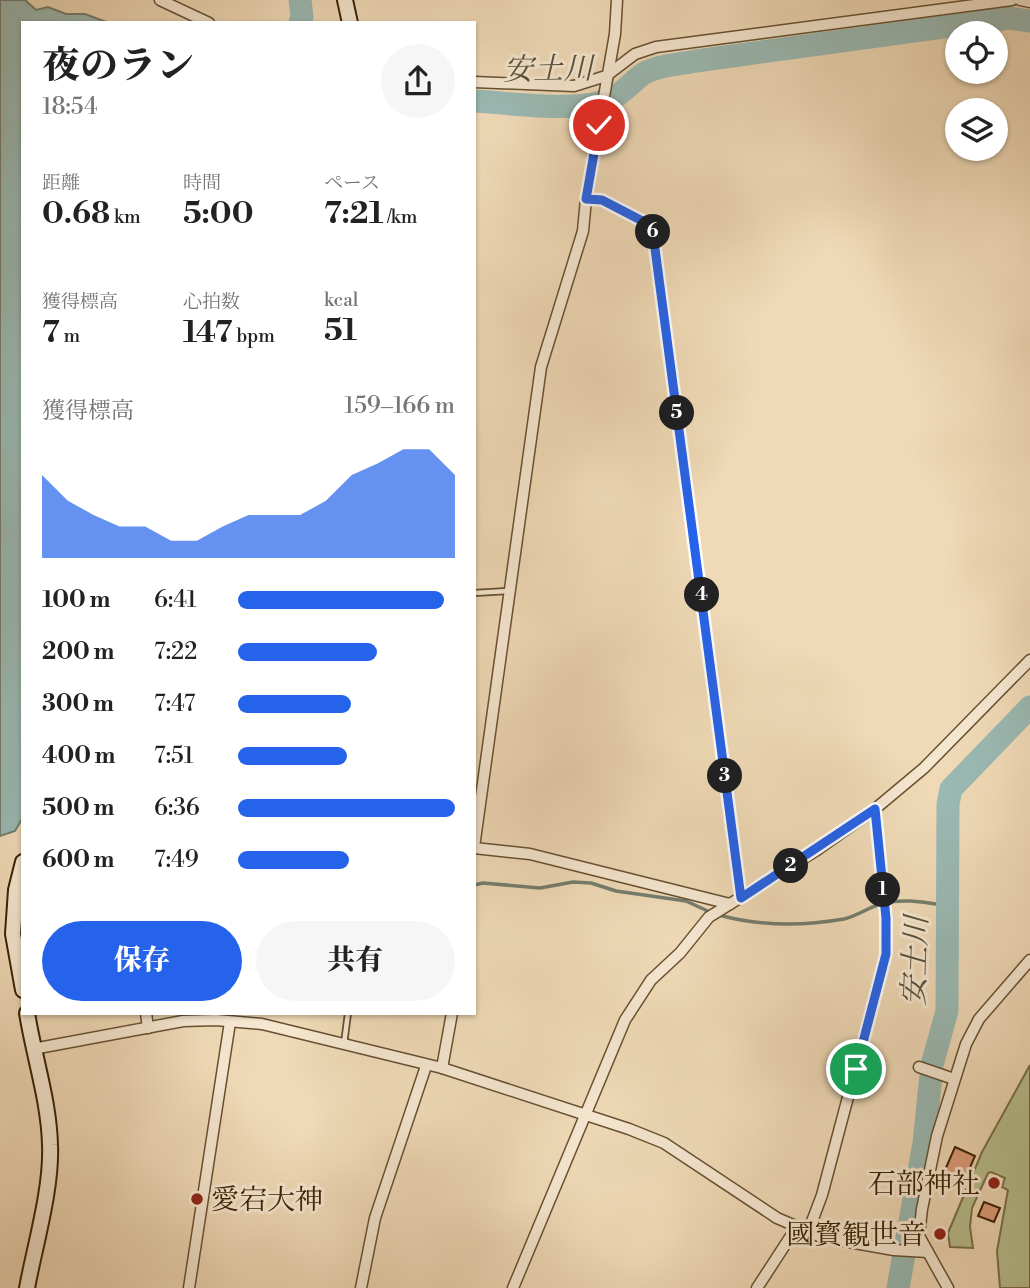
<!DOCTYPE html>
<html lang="ja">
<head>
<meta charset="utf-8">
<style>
	body { margin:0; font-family:"Libre Bodoni","Noto Serif JP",serif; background:#f6f6f6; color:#222; height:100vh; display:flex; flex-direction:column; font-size:26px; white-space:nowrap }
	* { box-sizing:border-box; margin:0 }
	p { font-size:23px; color:#767676 }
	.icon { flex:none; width:38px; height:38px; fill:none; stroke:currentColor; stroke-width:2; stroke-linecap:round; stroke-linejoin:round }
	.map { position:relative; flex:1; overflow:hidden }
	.sheet { position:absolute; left:21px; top:21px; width:455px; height:994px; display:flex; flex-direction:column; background:#fff; border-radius:0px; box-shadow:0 2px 5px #0004 }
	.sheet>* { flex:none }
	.fabs { position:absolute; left:945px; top:21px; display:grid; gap:14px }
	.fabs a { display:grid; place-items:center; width:63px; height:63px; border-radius:50%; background:#fff; box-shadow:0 2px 5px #0004; font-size:35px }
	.pin { position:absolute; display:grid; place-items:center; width:60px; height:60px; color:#fff; margin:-30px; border:4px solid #fff; border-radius:50%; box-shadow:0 2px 7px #0007 }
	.km { position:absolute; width:35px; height:35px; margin:-18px; border-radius:50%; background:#222; color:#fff; font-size:19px; line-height:35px; text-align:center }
	.round { display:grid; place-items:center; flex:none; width:74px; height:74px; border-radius:37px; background:#f6f6f6 }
	.head { display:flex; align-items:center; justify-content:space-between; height:119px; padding:0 21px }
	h1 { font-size:38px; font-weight:800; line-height:52px }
	.stats { display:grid; grid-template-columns:repeat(3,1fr); gap:10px; height:119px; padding:7px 21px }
	.stats div { display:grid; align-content:center }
	.stats b { font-size:30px; font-weight:800 }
	.stats small { font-size:19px; font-weight:400 }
	.stats p { font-size:19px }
	.chart { height:196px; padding:14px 21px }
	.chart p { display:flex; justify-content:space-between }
	.chart svg { width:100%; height:126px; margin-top:7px; fill:#2563eb; opacity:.7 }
	.cta { display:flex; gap:14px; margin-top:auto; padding:14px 21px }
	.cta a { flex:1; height:80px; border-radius:42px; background:#2563eb; color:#fff; font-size:28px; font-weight:800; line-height:80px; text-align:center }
	.cta a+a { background:#f6f6f6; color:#222 }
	ul { padding:0 21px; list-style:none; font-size:23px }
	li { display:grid; grid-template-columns:112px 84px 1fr; align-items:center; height:52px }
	li i { height:18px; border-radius:9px; background:#2563eb }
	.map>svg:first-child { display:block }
</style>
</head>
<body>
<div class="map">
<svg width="1030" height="1288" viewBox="0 0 1030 1288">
	<rect width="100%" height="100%" fill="#efd9b6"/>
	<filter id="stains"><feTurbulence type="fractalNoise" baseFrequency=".00286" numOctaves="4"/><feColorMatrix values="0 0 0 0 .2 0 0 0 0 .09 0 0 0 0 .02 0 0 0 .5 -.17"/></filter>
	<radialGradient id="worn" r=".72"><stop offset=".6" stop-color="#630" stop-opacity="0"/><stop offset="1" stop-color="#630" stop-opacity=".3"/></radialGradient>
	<!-- green -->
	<polygon fill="#b8bf8e" stroke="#797148" stroke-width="2" points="1030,1065 1030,1288 1000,1288 997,1251 1008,1190 1002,1187 1005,1178 991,1172 988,1173 972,1208 970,1227 973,1248 950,1247 948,1233 982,1152"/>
	<!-- water -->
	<polygon fill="#9ab9b3" stroke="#747d6d" stroke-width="2" points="0,0 25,0 36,10 48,7 66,14 85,14 109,23 23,23 23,817 15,831 0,836"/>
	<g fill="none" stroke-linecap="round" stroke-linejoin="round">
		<!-- stream -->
		<g stroke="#747d6d" stroke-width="3.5">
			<polyline points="474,885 483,883 540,888 573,882 591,883 616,891 686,901 712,913"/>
			<path d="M 719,915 C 759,926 803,926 844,919 C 858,916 870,906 884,903 C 906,898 927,903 949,906"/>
		</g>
		<!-- river -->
		<g stroke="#9ab9b3" stroke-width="23">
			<polyline points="300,0 302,17 300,23"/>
			<path d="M 474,101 C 515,103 571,113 609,100 C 621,95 629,85 639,77 C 653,65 678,65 696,61 L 1009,18 L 1030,21"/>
			<polyline points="898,1288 924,1143 932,1065 947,1011 948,804 951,789 1030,707"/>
		</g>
	</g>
	<!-- building -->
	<g fill="#de9d7b" stroke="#3a2303" stroke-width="2">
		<polygon points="955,1147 975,1156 965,1179 945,1170"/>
		<polygon points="984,1202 1000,1208 994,1222 978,1216"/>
	</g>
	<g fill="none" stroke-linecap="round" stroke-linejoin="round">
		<defs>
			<g id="service">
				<polyline points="474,593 508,591"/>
				<polyline points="344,1044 348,1013"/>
			</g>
			<g id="minor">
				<polyline points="160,0 209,23"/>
				<polyline points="1020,0 1030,2"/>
				<polyline points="474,82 574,86 606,76 635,54 656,47 1012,0"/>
				<polyline points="586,199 602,200 652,226 741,898"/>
				<polyline points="474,847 541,367 583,231 586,199 615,34 617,0"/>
				<polyline points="474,848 530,854 730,904"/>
				<polyline points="146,1013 148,1028"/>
				<polyline points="33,1049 183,1021 216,1020 262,1024 442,1068 629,1129 664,1143 777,1218 821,1237 894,1250 928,1252"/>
				<polyline points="919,1067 954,1079"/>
				<polyline points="442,1068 452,1013"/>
				<polyline points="808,1232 822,1195 886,954 886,918 875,809"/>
				<polyline points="189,1288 230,1022"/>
				<polyline points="361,1288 375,1218 426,1066"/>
				<polyline points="513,1288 625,1020 651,980 680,953 709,917 817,850 875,809 924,768 1030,660"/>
				<polyline points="757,1288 796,1228"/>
				<polyline points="948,1288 919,1236 922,1209 937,1136 966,1044 979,1019 1030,960"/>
			</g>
			<g id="secondary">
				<polyline points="345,0 350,23"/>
				<polyline points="23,862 16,890 13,934 23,990"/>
				<path d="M 27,1288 C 35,1245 52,1188 50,1145 C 49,1101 34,1057 27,1013"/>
			</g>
		</defs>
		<!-- service casing -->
		<use href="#service" stroke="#675030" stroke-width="8"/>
		<!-- minor casing -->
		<use href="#minor" stroke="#675030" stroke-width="13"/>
		<!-- secondary casing -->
		<use href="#secondary" stroke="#3a2303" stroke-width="18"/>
		<!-- service -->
		<use href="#service" stroke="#f5e6d0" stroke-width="4.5"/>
		<!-- minor -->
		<use href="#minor" stroke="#f5e6d0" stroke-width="10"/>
		<!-- secondary -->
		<use href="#secondary" stroke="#f5e6d0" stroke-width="14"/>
	</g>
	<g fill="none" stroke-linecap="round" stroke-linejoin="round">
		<defs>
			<polyline id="route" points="599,125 586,199 602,200 652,226 741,898 875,809 886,918 886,954 856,1069"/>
		</defs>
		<!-- route casing -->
		<use href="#route" stroke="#fff" stroke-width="14"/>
		<!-- route -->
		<use href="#route" stroke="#2563eb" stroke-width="9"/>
	</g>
	<!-- markers -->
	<g fill="#8f2418" stroke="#f5e6d0" stroke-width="2.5">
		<circle cx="994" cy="1183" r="7"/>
		<circle cx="197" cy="1199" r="7"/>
		<circle cx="940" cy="1234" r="7"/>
	</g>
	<g text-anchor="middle" stroke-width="6" stroke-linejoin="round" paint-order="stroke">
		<!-- poi labels -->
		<g font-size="28" fill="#3a2303" stroke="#f5e6d0" text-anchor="end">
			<text x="980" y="1193">石部神社</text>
			<text x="211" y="1209" text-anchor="start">愛宕大神</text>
			<text x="926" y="1244">國寳観世音</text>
		</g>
		<!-- water labels -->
		<g font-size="30" font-style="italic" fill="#575038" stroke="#f5e6d0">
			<text transform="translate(548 69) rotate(-1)" y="10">安土川</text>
			<text transform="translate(915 961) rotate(-88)" y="10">安土川</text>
		</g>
	</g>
	<rect width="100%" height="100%" filter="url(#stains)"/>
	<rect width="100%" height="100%" fill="url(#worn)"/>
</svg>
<div class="fabs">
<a><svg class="icon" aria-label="locate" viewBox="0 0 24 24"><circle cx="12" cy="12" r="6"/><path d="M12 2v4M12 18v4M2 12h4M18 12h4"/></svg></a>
<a><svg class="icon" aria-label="layers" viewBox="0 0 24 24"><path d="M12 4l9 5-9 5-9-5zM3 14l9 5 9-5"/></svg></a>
</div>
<div class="pin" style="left:856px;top:1069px;background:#1e9e55"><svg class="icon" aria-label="arrive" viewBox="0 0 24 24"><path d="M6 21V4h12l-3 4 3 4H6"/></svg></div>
<div class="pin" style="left:599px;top:125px;background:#d93025"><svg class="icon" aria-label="check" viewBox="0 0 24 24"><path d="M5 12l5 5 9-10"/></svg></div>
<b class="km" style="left:883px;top:890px">1</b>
<b class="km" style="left:791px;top:866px">2</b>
<b class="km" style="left:725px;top:776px">3</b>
<b class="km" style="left:702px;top:595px">4</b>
<b class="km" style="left:677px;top:413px">5</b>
<b class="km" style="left:653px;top:232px">6</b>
<section class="sheet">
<div class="head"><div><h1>夜のラン</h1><p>18:54</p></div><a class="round"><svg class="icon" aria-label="share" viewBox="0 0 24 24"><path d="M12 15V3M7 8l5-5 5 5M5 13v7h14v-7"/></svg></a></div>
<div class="stats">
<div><p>距離</p><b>0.68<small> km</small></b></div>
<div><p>時間</p><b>5:00</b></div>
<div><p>ペース</p><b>7:21<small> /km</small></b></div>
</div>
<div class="stats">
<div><p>獲得標高</p><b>7<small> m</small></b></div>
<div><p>心拍数</p><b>147<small> bpm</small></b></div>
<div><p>kcal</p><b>51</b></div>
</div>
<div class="chart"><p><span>獲得標高</span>159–166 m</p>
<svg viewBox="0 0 160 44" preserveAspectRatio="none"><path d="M0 44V15L10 24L20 29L30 33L40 33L50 38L60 38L70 33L80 29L90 29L100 29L110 24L120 15L130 11L140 6L150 6L160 15V44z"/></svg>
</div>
<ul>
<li><b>100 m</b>6:41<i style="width:95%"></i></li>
<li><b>200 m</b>7:22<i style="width:64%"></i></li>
<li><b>300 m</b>7:47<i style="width:52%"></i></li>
<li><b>400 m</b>7:51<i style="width:50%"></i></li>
<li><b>500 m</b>6:36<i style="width:100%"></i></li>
<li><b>600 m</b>7:49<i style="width:51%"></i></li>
</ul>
<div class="cta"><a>保存</a><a>共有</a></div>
</section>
</div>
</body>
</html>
